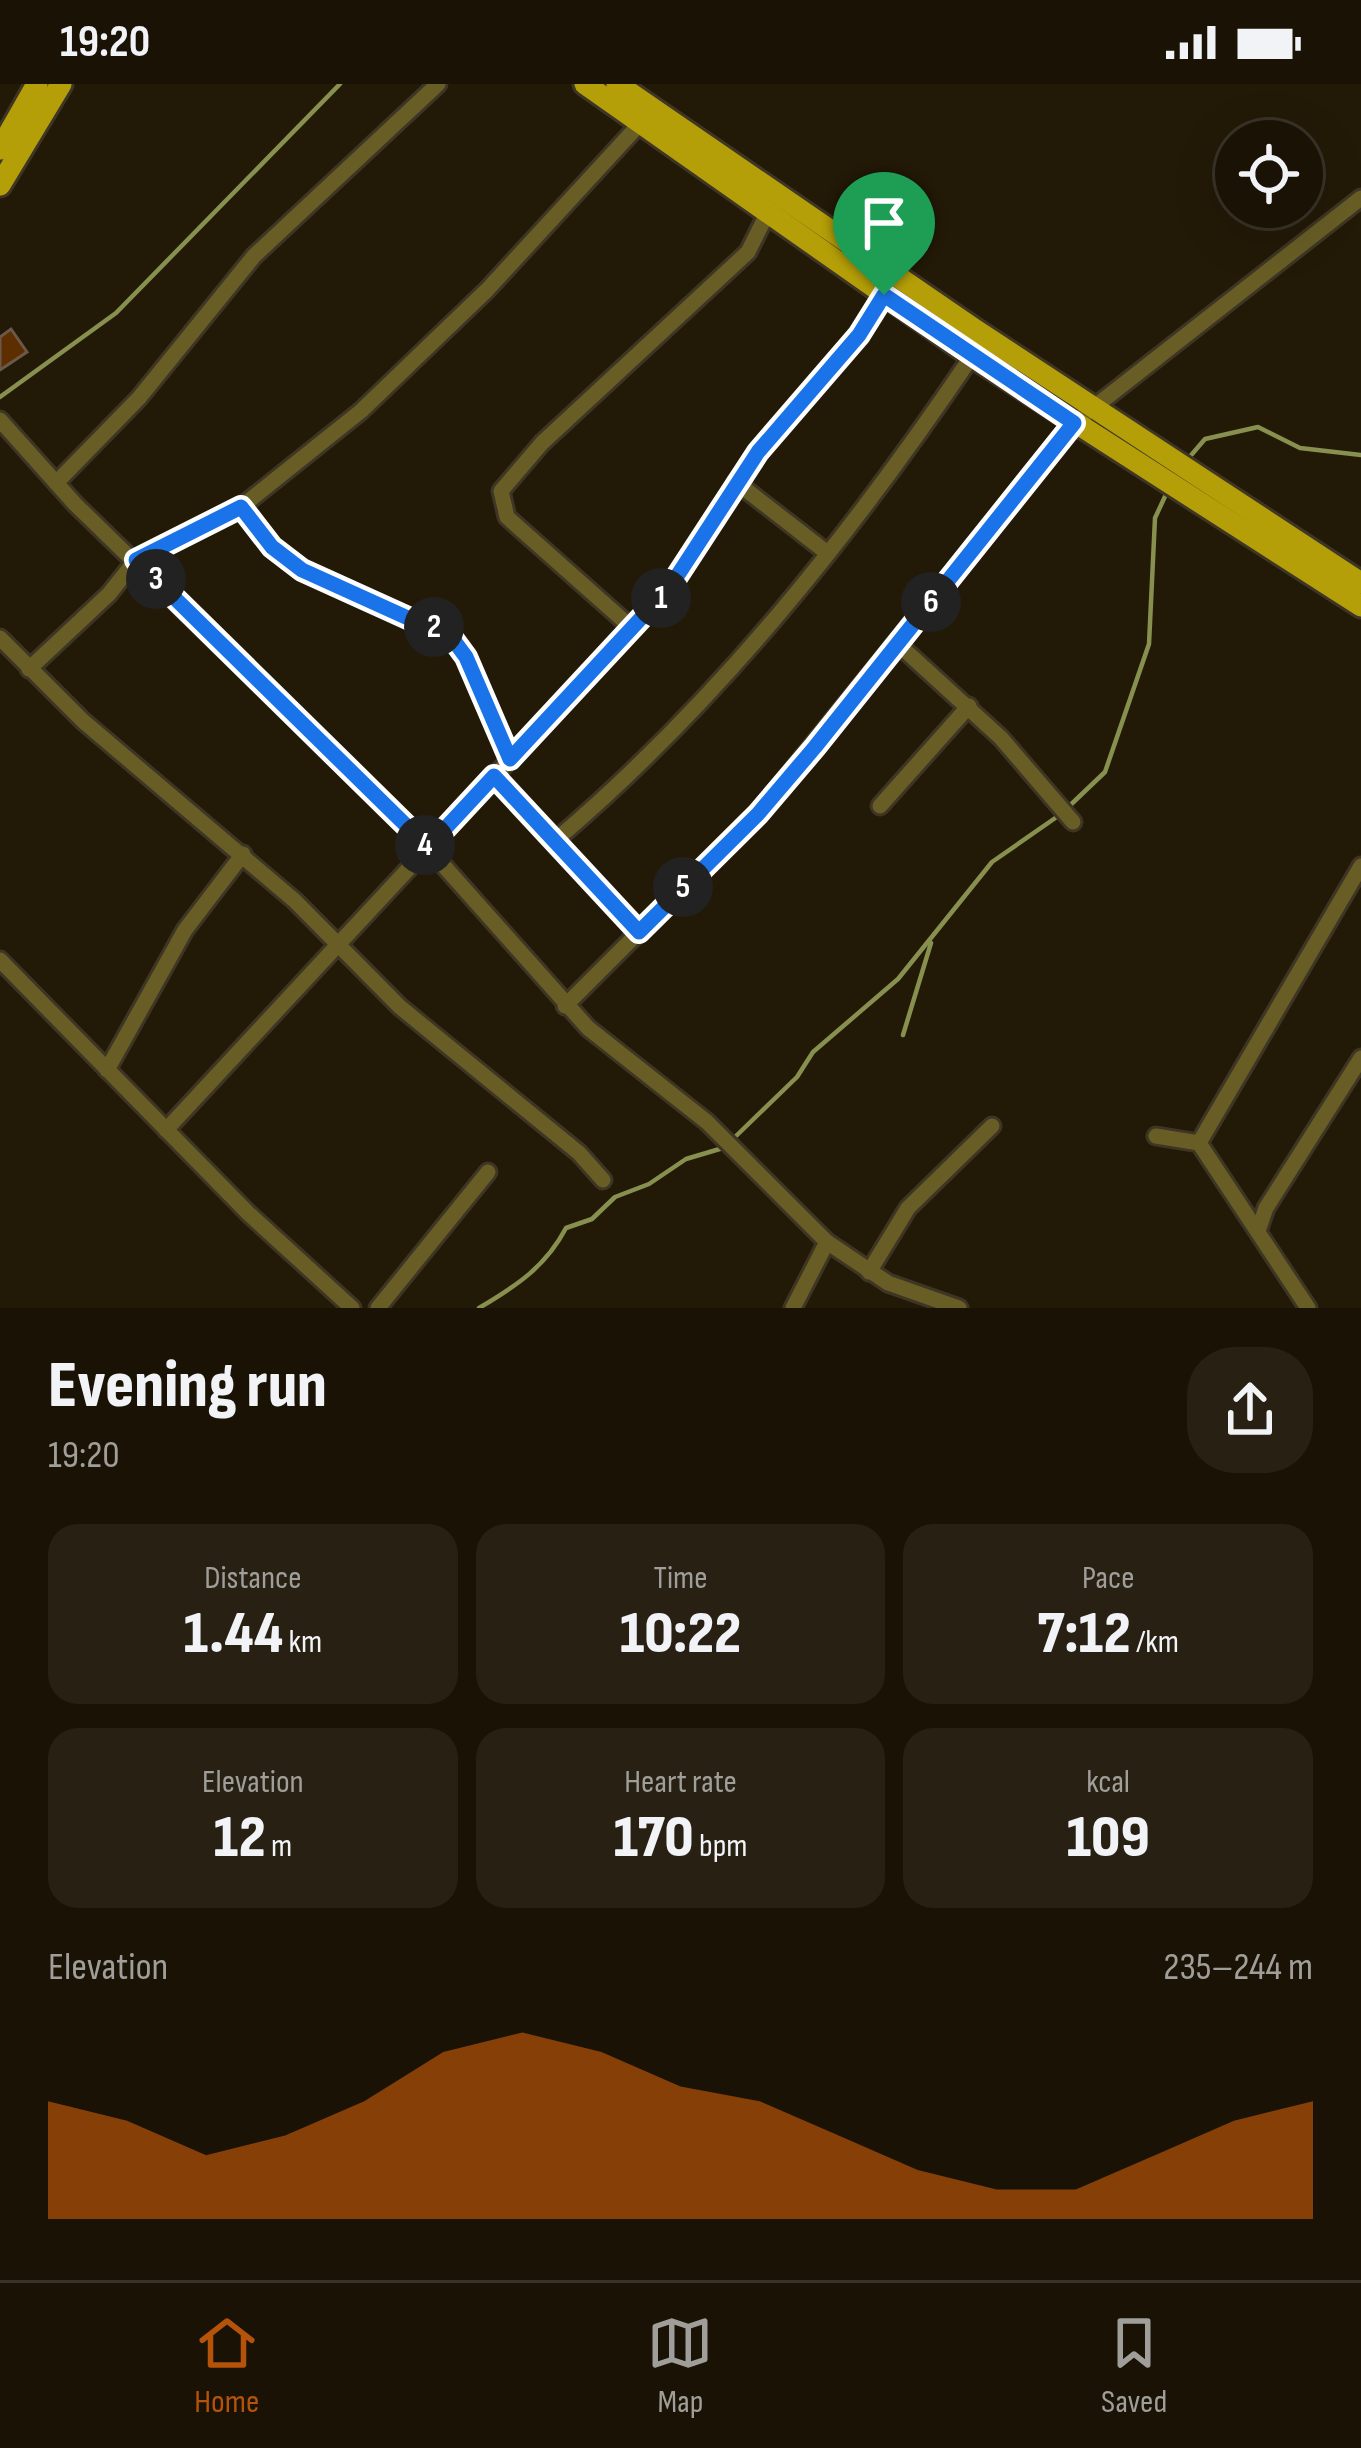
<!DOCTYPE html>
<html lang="en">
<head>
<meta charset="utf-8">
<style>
	body { margin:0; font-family:"Sofia Sans Condensed",sans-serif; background:#272013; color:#f1f3f6; height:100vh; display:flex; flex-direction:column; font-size:45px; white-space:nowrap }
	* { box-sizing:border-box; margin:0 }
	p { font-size:39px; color:#9f9e9a }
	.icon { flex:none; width:66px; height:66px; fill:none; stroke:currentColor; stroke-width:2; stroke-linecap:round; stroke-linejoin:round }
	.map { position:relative; height:1224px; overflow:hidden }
	.panel { display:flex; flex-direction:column; background:#1a1305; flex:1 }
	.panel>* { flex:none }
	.buttons { position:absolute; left:1215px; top:36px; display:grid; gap:24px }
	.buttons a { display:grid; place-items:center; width:108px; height:108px; border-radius:50%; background:#1a1305; box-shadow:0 12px 48px #0002,0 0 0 3px #383227; font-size:60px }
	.pin { position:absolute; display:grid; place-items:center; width:102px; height:102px; color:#fff; margin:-123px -51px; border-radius:50% 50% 50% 0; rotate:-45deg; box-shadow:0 0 12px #0007 }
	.pin .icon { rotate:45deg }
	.km { position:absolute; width:60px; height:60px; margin:-30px; border-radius:50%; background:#222; color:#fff; font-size:33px; line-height:60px; text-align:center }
	.round { display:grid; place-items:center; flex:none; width:126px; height:126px; border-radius:48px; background:#272013 }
	.overview { display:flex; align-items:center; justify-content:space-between; height:204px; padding:0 48px }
	h1 { font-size:66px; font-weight:800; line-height:90px }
	.stats { display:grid; grid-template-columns:repeat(3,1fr); gap:18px; height:204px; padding:12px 48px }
	.stats div { display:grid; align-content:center; border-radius:30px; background:#272013; text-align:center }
	.stats b { font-size:60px; font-weight:800 }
	.stats small { font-size:33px; font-weight:400 }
	.stats p { font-size:33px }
	.chart { height:336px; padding:24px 48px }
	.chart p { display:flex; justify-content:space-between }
	.chart svg { width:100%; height:216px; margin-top:12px; fill:#b45309; opacity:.7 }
	.status { display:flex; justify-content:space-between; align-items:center; height:84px; padding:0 60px; background:#1a1305; direction:ltr }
	.status svg { height:33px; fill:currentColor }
	.dock { display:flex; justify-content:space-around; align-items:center; height:168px; border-top:3px solid #383227; background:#1a1305; font-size:33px; color:#9f9e9a }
	.dock a { display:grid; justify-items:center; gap:6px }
	.dock .active { color:#b45309 }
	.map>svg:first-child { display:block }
</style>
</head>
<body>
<div class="status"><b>19:20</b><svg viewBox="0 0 49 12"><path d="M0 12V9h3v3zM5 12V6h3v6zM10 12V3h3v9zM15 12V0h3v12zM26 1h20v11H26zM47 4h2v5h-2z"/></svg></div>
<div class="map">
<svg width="1361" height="1224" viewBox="0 0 1361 1224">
	<rect width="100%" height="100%" fill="#231907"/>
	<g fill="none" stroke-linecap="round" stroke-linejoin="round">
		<!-- stream -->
		<g stroke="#889050" stroke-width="4.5">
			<polyline points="0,313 116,229 340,0"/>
			<polyline points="1187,376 1205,355 1258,343 1300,364 1361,371"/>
			<polyline points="903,951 931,859"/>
			<polyline points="735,1053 797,993 813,968 898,895 992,778 1061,730 1105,688 1149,560 1155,434 1168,406"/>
			<path d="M 479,1224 C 518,1201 546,1182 566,1144 L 592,1135 L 615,1113 L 649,1100 L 686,1075 L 723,1064"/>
		</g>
	</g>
	<!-- building -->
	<polygon fill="#5d2f00" stroke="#6b5849" stroke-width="3" points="11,245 27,268 0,286 0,253"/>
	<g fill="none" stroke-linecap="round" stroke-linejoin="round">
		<defs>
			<g id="minor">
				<polyline points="0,336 75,420 427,763 588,944 707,1038 827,1158 888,1199 959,1224"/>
				<polyline points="736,398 826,468"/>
				<polyline points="56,399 139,314 254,172 438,0"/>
				<polyline points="241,423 272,463 302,486 452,554 466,573 510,675"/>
				<polyline points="633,545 507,433 501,407 542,359 748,168 768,128"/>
				<polyline points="0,554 83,637 295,817 400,923 579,1069 603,1096"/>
				<polyline points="898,560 1001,654 1073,738"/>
				<polyline points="29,585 109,510 136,476 241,423 361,327 487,206 647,32"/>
				<polyline points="494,691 639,848"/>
				<polyline points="880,722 969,622"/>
				<path d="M 557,755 C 719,617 853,448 972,272"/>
				<polyline points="0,876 248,1129 352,1224"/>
				<polyline points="565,922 757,730 1074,339 1361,114"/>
				<polyline points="107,986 185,846 243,770"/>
				<polyline points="166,1046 670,503 758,368 859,251 884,211"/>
				<polyline points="1156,1052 1199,1059 1308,1224"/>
				<polyline points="1199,1059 1361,782"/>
				<polyline points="1259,1144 1266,1124 1361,974"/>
				<polyline points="869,1188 908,1124 992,1042"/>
				<polyline points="378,1224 488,1088"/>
				<polyline points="793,1224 827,1158"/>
			</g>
			<g id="major">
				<polyline points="585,0 972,272 1361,522"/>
				<polyline points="617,0 974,245 1361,499"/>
				<polyline points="0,65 37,0"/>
				<polyline points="0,101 61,0"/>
			</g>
		</defs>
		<!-- minor casing -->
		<use href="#minor" stroke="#3f3524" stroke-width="21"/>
		<!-- major casing -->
		<use href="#major" stroke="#3f3524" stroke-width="27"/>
		<!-- minor -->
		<use href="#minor" stroke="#675d25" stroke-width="15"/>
		<!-- major -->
		<use href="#major" stroke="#b59f08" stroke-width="21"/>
	</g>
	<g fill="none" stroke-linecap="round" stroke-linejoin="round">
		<defs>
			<polygon id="route" points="884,211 1074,339 815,663 758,730 639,848 494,692 428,763 136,476 241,423 272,463 302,486 452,554 466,573 510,675 670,503 758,368 859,251"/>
		</defs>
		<!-- route casing -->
		<use href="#route" stroke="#fff" stroke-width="24"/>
		<!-- route -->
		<use href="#route" stroke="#1a73e8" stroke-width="15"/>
	</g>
</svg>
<div class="buttons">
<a><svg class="icon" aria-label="locate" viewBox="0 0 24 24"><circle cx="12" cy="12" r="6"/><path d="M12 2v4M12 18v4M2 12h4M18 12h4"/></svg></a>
</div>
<div class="pin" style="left:884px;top:211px;background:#1e9e55"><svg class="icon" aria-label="arrive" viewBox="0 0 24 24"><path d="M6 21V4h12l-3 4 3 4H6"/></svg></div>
<b class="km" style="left:661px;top:514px">1</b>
<b class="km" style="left:434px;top:543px">2</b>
<b class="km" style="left:156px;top:495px">3</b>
<b class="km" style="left:425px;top:761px">4</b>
<b class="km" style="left:683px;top:803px">5</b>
<b class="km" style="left:931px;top:518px">6</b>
</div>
<section class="panel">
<div class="overview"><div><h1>Evening run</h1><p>19:20</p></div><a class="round"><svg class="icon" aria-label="share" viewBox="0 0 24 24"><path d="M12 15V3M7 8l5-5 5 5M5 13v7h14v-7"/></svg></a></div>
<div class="stats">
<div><p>Distance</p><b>1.44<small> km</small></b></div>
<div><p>Time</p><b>10:22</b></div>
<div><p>Pace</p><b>7:12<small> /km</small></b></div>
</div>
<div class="stats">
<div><p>Elevation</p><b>12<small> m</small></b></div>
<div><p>Heart rate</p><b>170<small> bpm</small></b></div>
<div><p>kcal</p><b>109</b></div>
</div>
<div class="chart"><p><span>Elevation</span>235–244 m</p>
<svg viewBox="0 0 160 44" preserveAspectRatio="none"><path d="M0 44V20L10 24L20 31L30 27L40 20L50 10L60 6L70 10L80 17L90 20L100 27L110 34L120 38L130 38L140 31L150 24L160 20V44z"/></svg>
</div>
</section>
<nav class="dock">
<a class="active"><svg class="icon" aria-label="home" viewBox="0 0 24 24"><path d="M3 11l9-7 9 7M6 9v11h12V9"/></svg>Home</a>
<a><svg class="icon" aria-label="map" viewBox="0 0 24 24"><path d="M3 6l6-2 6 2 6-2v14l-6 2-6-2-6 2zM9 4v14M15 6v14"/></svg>Map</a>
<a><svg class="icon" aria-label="saved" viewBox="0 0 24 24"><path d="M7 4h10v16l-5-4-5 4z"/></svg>Saved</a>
</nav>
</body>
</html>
